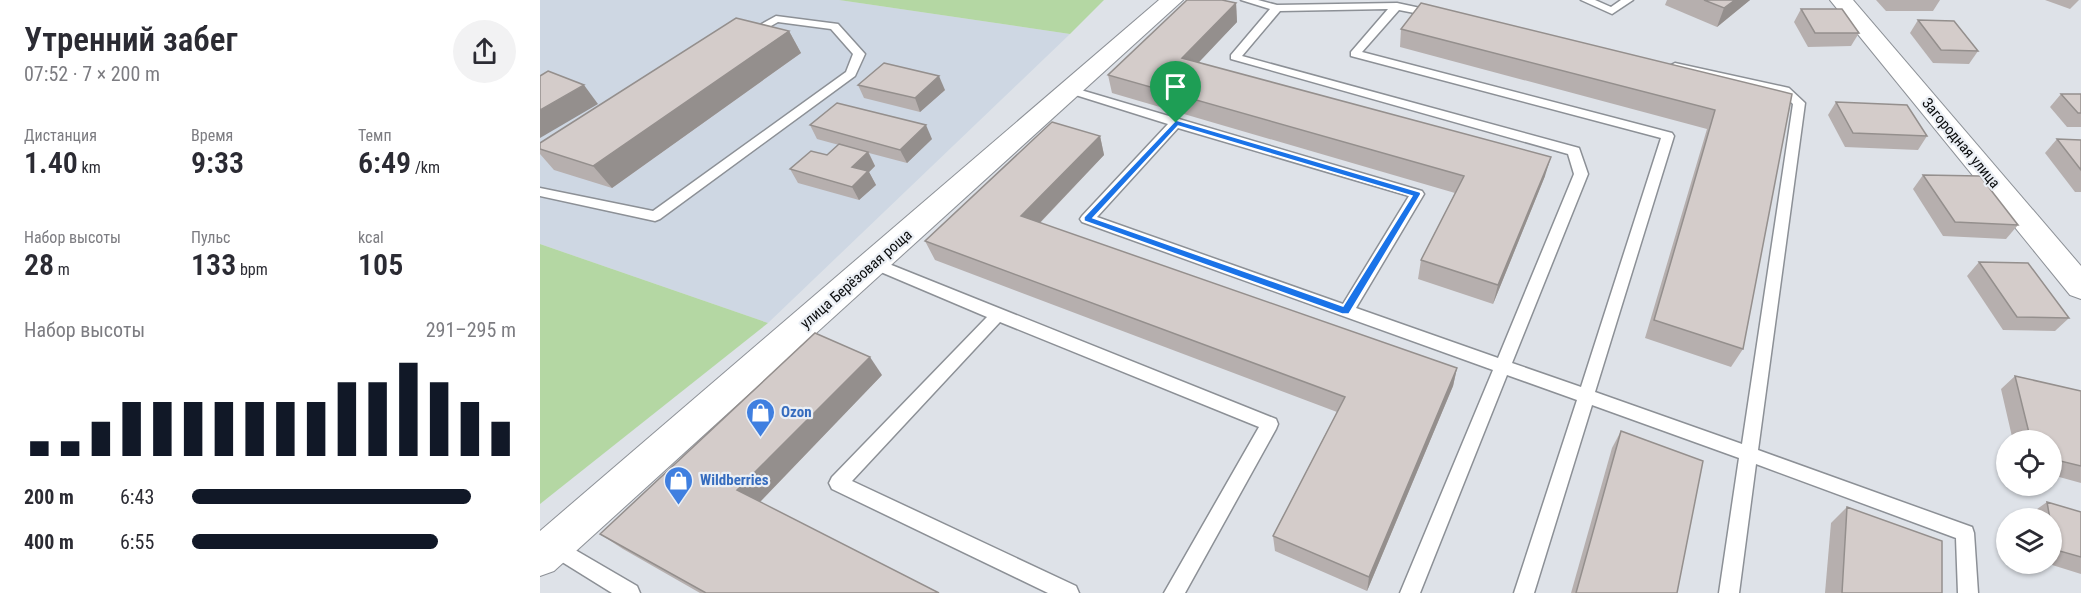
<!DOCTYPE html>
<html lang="ru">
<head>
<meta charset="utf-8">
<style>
	body { margin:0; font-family:"Roboto Condensed",sans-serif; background:#f2f2f3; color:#2b2b33; height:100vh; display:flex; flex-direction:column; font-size:22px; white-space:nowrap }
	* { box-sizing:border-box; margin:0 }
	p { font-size:20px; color:#7c7c81 }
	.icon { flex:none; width:33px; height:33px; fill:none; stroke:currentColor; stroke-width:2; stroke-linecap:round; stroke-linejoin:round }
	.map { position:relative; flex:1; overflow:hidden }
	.drawer { display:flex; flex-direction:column; background:#fff; width:540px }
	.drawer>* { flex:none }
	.controls { position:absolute; left:1456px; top:430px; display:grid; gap:12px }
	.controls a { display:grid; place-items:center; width:66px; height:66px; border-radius:50%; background:#fff; box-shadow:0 2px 4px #0004; font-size:30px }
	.pin { position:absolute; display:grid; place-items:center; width:51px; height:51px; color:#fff; margin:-62px -26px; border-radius:50% 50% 50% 0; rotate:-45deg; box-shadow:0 0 6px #0007 }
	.pin .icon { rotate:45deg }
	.round { display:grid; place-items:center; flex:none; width:63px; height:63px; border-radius:32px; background:#f2f2f3 }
	.headline { display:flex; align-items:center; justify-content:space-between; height:102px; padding:0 24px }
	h1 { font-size:33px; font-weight:600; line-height:45px }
	.figures { display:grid; grid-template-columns:repeat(3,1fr); gap:9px; height:102px; padding:6px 24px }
	.figures div { display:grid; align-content:center }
	.figures b { font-size:30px; font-weight:600 }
	.figures small { font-size:16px; font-weight:400 }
	.figures p { font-size:16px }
	.chart { height:168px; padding:12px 24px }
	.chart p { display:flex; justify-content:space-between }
	.chart svg { width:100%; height:108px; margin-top:6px; stroke:#111827; stroke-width:6 }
	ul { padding:0 24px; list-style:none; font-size:20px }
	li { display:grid; grid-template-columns:96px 72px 1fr; align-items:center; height:45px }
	li i { height:15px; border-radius:8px; background:#111827 }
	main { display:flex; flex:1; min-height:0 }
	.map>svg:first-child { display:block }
</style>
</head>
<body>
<main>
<section class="drawer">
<div class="headline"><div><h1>Утренний забег</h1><p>07:52 · 7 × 200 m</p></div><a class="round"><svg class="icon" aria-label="share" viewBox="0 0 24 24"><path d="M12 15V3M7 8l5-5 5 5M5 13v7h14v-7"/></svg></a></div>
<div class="figures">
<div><p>Дистанция</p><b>1.40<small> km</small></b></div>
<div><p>Время</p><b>9:33</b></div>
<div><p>Темп</p><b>6:49<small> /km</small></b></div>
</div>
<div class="figures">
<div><p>Набор высоты</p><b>28<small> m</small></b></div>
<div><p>Пульс</p><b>133<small> bpm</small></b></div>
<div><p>kcal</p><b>105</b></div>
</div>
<div class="chart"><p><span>Набор высоты</span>291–295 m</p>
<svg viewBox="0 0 160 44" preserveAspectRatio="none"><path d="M5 44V38M15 44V38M25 44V30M35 44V22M45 44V22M55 44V22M65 44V22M75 44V22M85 44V22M95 44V22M105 44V14M115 44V14M125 44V6M135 44V14M145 44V22M155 44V30"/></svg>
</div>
<ul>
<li><b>200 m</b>6:43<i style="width:86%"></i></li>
<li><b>400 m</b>6:55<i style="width:76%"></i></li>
</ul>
</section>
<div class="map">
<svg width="1541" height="593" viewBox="0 0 1541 593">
	<rect width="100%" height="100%" fill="#dee2e8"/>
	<!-- built -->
	<polygon fill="#ced7e3" points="0,0 299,0 530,34 228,323 0,244"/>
	<!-- green -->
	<g fill="#b4d7a3">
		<polygon points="299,0 564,0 530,34"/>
		<polygon points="0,244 228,323 0,504"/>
	</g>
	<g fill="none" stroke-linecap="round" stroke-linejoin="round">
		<defs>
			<g id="service">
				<path d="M 701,0 L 718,0 L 737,5 L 857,3 L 899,12 L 900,14 L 895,17 L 859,10 L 822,52 L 1132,133 L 1134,136 L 1055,392 L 1202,444 L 1253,104 L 1241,93 L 1135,69 L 1129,66 L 1135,63 L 1249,88 L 1265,103 L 1218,450 L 1432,527 L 1434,533 L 1438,593 L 1418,593 L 1416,538 L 1216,464 L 1199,593 L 1179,593 L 1199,458 L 1052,405 L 994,593 L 974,593 L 1037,400 L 967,375 L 880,593 L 860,593 L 953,370 L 542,222 L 540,219 L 542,216 L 628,124 L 526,92 L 524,90 L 526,88 L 534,88 L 882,191 L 884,194 L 816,308 L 958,358 L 1034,174 L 1028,154 L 691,59 L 691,55 L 730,9 ZM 848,9 L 811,52 L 811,56 L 1121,138 L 1041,387 L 972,363 L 1048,174 L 1039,148 L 702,56 L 740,11 ZM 638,128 L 869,196 L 803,304 L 557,217 Z"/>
				<polygon points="1041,0 1055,0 1071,7 1081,0 1093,0 1072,14"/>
				<polygon points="236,16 298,24 325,54 315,76 120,219 115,221 0,196 0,188 113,211 306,72 313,54 291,29 238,22 211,37 207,38 202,35"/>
				<polygon points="334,258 736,419 738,424 736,429 645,593 624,593 719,427 460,322 312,481 536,586 539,593 508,593 292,489 289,483 292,477 447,317 329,267 327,263"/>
				<polygon points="13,537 97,586 100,593 72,593 6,552 4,546 6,540"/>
			</g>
			<g id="minor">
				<polygon points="619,0 643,0 14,571 0,576 0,531"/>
				<polygon points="1290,0 1313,0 1541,266 1541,299 1530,295"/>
			</g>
		</defs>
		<!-- service casing -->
		<use href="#service" stroke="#8c9096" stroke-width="3"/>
		<!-- minor casing -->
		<use href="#minor" stroke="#8c9096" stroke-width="2"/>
		<!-- service -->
		<use href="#service" fill="#fff" fill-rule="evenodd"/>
		<!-- minor -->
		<use href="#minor" fill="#fff" fill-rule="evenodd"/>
	</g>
	<!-- wall -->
	<g fill="#b6afae">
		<polygon points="1127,0 1210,0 1177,27 1125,5"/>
		<polygon points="1336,0 1400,0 1393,11 1346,11"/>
		<polygon points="1505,0 1539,0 1530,9"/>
		<polygon points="696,3 697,22 658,62 1005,176 953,304 878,279 881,260 915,193 572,93 568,75"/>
		<polygon points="1261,9 1319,33 1311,46 1268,47 1254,22"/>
		<polygon points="1378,20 1438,51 1429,64 1393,63 1370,33"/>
		<polygon points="861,29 1252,94 1203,349 1191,367 1105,338 1167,129 860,47"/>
		<polygon points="249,31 261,53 72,188 14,170 0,154 0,143"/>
		<polygon points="318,85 405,90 380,112 324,98"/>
		<polygon points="1521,94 1541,94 1541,127 1527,127 1510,107"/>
		<polygon points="1296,102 1387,136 1378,150 1305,147 1288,115"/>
		<polygon points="270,125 392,139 367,163 329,153 335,166 329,172 336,185 319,200 258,183 250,169 287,155 299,145 277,139"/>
		<polygon points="560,136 564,155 500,223 917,368 913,386 827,591 735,551 733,536 797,412 395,260 385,241"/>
		<polygon points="1517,139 1541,140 1541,192 1535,192 1505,153"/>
		<polygon points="1383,175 1478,225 1466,239 1403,236 1373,189"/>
		<polygon points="1439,262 1529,318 1515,331 1463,330 1427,276"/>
		<polygon points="342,375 220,502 399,593 160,593 83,549 60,534"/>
		<polygon points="1475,376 1541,391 1541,483 1512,475 1512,441 1473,441 1461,389"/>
		<polygon points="1081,431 1137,593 1031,593 1072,448"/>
		<polygon points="1507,502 1541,512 1541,574 1509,564 1512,564 1512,519 1491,519 1490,514"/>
		<polygon points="1307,507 1402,593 1285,593 1291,523"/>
	</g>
	<!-- shaded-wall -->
	<g fill="#948f8d">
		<polygon points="1195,0 1210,0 1177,27 1184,8"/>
		<polygon points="696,3 697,22 645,77 642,58"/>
		<polygon points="249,31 261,53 72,188 53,166"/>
		<polygon points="399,76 405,90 380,112 375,98"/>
		<polygon points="44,85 58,104 0,138 0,110"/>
		<polygon points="386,125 392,139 367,163 360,150"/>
		<polygon points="560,136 564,155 488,235 481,216"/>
		<polygon points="328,152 335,166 329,172 336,185 319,200 312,187 312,167"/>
		<polygon points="1011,157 1005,176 953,304 958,285"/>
		<polygon points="330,357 342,375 215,507 197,490"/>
		<polygon points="917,368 913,386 827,591 829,577"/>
	</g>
	<!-- building -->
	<g fill="#d4ccca" stroke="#948f8d" stroke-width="1.5">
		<polygon points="647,0 682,0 696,3 642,58 1011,157 958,285 881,260 924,176 568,75"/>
		<polygon points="1164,0 1195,0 1184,8"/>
		<polygon points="881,3 1252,94 1203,349 1114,320 1175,110 861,29"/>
		<polygon points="1261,9 1302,9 1319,33 1275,33"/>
		<polygon points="196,18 249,31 53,166 0,149 0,143"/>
		<polygon points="1378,20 1414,21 1438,51 1401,50"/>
		<polygon points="344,63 399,76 375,98 318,85"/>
		<polygon points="8,71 44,85 0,110 0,76"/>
		<polygon points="1521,94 1541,94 1541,113 1538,113"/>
		<polygon points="1296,102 1367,105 1387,136 1313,133"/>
		<polygon points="297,103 386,125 360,150 270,125"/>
		<polygon points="512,122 560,136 481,216 917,368 829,577 733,536 805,397 385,241"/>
		<polygon points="1517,139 1541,140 1541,170"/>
		<polygon points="299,144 328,152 312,167 328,171 312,187 250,169 271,151 287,155"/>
		<polygon points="1383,175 1440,176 1478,225 1415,222"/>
		<polygon points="1439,262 1488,263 1529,318 1477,317"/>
		<polygon points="275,333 330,357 197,490 399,593 166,593 60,534"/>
		<polygon points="1475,376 1541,391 1541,466 1512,459 1512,441 1491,441"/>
		<polygon points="1081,431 1163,461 1137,593 1036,593"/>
		<polygon points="1507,502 1541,512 1541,557 1516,550 1512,528 1512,519 1510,519"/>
		<polygon points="1307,507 1402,541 1402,593 1302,593"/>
	</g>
	<!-- route -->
	<path fill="#1a73e8" stroke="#fff" stroke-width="1.5" fill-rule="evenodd" d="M 636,120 L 880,192 L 881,194 L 809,314 L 802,314 L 544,221 L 544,217 ZM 638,126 L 872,196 L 803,306 L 553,218 Z"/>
	<!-- icons -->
	<defs>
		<symbol id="shop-pin" viewBox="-11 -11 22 30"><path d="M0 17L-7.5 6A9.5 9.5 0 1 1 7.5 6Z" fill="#3f7fe0" stroke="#ebeff5"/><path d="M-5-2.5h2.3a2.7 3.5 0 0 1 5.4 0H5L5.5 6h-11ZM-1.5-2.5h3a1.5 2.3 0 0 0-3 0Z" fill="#fff"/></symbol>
	</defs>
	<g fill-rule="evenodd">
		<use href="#shop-pin" x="204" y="396" width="33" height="45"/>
		<use href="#shop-pin" x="122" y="464" width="33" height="45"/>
	</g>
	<g text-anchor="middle" stroke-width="4.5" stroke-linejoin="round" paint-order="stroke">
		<!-- street labels -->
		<g font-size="15" fill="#0b0d0e" stroke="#ebeff5">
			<text transform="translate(1421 143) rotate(50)" y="5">Загородная улица</text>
			<text transform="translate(316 279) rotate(-41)" y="5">улица Берёзовая роща</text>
		</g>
		<!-- shop labels -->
		<g font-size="15" font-weight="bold" fill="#366cbe" stroke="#ebeff5" text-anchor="start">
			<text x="241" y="417">Ozon</text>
			<text x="160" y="485">Wildberries</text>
		</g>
	</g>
</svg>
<div class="controls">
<a><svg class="icon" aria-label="locate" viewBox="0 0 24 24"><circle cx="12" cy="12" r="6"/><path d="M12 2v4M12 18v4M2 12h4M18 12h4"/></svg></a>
<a><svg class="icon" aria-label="layers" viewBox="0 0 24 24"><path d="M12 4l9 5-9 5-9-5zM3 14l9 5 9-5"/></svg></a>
</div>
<div class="pin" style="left:636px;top:123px;background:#1e9e55"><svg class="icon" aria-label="arrive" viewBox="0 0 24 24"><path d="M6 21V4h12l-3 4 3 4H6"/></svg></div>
</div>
</main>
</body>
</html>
